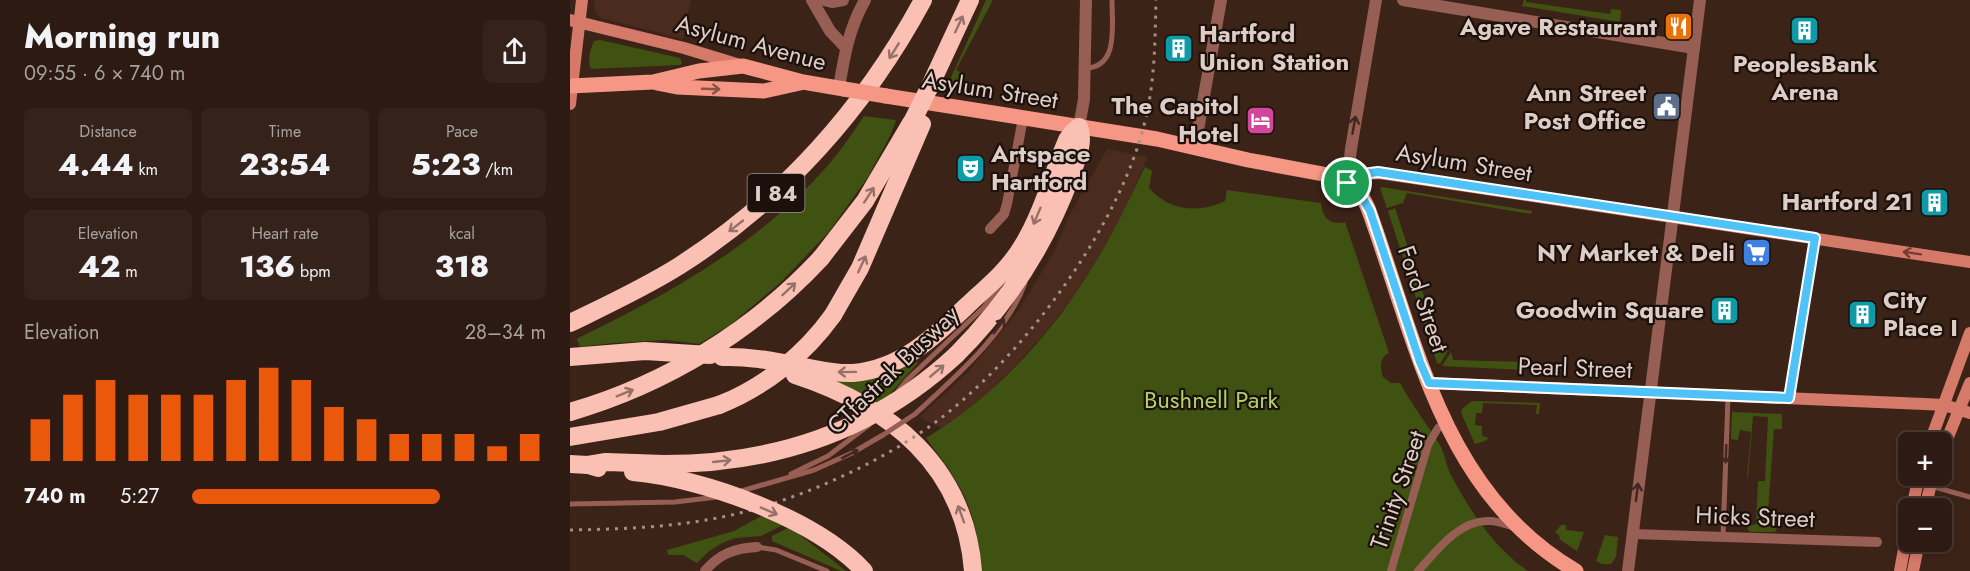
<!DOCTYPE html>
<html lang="en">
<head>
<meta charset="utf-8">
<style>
	body { margin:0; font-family:Jost,sans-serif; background:#35231b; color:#f1f3f6; height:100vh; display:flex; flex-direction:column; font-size:22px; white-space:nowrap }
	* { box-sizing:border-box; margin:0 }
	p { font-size:20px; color:#a7a19f }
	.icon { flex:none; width:33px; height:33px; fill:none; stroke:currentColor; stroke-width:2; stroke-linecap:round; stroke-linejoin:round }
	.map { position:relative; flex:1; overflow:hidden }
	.sheet { display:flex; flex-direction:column; background:#2d1a12; width:570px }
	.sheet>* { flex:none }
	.fabs { position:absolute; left:1328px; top:432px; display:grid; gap:12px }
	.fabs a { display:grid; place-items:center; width:54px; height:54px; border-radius:9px; background:#2d1a12; box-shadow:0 3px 9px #0003,0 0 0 2px #483832; font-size:30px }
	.pin { position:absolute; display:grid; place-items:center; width:51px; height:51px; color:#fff; margin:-26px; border:3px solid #fff; border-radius:50%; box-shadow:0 2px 6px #0007 }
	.round { display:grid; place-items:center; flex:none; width:63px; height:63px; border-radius:9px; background:#35231b }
	.head { display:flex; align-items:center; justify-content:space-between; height:102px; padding:0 24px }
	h1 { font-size:33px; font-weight:800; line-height:45px }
	.figures { display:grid; grid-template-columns:repeat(3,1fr); gap:9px; height:102px; padding:6px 24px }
	.figures div { display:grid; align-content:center; border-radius:9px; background:#35231b; text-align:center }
	.figures b { font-size:30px; font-weight:800 }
	.figures small { font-size:16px; font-weight:400 }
	.figures p { font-size:16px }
	.chart { height:168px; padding:12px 24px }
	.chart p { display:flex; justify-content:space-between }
	.chart svg { width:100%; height:108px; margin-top:6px; stroke:#ea580c; stroke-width:6 }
	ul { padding:0 24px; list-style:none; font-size:20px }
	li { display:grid; grid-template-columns:96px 72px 1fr; align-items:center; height:45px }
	li i { height:15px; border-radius:8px; background:#ea580c }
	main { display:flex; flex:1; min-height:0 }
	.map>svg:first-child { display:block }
</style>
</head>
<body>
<main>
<section class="sheet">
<div class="head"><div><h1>Morning run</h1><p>09:55 · 6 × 740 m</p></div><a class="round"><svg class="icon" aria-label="share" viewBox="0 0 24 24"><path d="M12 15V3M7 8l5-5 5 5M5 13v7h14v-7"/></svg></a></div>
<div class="figures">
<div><p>Distance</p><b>4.44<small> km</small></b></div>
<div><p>Time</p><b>23:54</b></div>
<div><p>Pace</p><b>5:23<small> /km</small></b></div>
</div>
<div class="figures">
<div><p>Elevation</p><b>42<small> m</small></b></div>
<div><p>Heart rate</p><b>136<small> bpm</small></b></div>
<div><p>kcal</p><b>318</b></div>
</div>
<div class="chart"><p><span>Elevation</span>28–34 m</p>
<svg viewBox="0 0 160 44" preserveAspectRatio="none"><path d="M5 44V27M15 44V17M25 44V11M35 44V17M45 44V17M55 44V17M65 44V11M75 44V6M85 44V11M95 44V22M105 44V27M115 44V33M125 44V33M135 44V33M145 44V38M155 44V33"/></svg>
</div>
<ul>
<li><b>740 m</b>5:27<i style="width:70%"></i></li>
</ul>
</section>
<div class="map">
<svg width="1400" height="571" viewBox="0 0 1400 571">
	<rect width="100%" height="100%" fill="#3c2318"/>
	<!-- built -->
	<g fill="#4a2b1d">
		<polygon points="24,0 121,0 113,39 31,18 25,12"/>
		<polygon points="537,149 578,157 546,228 506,293 476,332 442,369 410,400 372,429 350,417 398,372 448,311 484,252 499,216"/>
	</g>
	<!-- green -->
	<g fill="#3f5212">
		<polygon points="416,0 423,0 386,70 394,74 393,84 379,82"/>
		<polygon points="954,0 956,0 956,2 1040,14 1041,9 1051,10 1050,22 952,6"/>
		<path d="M 30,40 L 106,57 L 110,58 L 112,63 L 110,65 L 21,69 C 17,62 20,49 24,41 Z"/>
		<path d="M 294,116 L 326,120 L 321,134 L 298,177 L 258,233 L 210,283 L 160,325 L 129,344 L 97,340 L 43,343 L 10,347 L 7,339 L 10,337 C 101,293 192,242 259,164 C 272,149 283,132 294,116 Z"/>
		<path d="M 575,167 L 582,171 L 579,188 C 600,212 629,213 655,201 L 657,190 L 751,203 C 752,217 760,226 775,222 L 819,353 C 809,358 810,367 813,377 L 821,383 L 830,383 C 842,405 857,424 870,445 C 875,454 876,466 881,475 C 900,511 924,548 958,571 L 412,571 C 409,540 403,508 386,481 C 378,466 366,452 356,438 C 426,396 485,331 526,261 C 545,231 559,199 575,167 Z"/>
		<polygon points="812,187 962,211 961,214 837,193 833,203 817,208 810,188"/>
		<polygon points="825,208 872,351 878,350 870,364 867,363 818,211"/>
		<polygon points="881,352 883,360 956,362 955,370 872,366"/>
		<polygon points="344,361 348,363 311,404 257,379"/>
		<polygon points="902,401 970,403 969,414 966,414 967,405 913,403 912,413 906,413 905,425 912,426 912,436 919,438 915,441 905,444 891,413 892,409"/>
		<polygon points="1162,412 1212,414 1212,429 1204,429 1197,526 1205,527 1207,529 1205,532 1180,532 1177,528 1179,526 1186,524 1188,481 1195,481 1198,417 1183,416 1178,477 1177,477 1181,432 1170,430 1168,440 1161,439"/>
		<polygon points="191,516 213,525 191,536 166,538 152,543 138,552 127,563 113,555 98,555 97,550 164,531"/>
		<polygon points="991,525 996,525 996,530 1014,532 1007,551 989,539 990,536 985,532"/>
		<polygon points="218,528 225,531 276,571 271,571 202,541 202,536"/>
		<polygon points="1035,535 1048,537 1046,557 1041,564 1032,564 1026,561"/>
	</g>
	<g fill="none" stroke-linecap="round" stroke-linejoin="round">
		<!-- service -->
		<g stroke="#975e53" stroke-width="5">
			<path d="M 515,68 C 549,68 542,25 542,0"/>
			<polyline points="328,391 337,380 414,307 433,281"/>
			<path d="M 345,414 C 383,379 438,332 455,283"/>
			<polyline points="221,474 258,456 299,425"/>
			<polyline points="1361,486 1400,497"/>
			<polyline points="168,492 244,470 282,453 313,435"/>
			<polyline points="0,504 105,502 147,497"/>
			<polyline points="1153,537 1158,397"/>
			<polyline points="187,547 206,550 257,571"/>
		</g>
		<!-- pedestrian -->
		<g stroke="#975e53" stroke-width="8">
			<polyline points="821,571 858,445 868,428 875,423"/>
			<path d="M 848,571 C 866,552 888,521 917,521 C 926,520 936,524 945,527"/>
		</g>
		<!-- minor -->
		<g stroke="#975e53" stroke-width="10">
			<polyline points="420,229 434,214 437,204 453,118"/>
			<polyline points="1219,398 1245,238"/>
			<polyline points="1062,534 1307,542"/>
			<path d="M 135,571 C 149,554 165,548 187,547"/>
		</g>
		<!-- tertiary -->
		<g stroke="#975e53" stroke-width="12">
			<polyline points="242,0 260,31 276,48"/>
			<polyline points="254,0 262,2 273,0"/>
			<polyline points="833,0 1124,48"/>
			<path d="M 269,88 C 274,57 279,28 295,0"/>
			<polyline points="509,127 514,99 516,0"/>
			<polyline points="625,147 651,0"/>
			<polyline points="777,183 781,149 806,0"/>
			<polyline points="1058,571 1130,0"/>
		</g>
		<!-- secondary -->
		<g stroke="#d57969" stroke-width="12">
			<polyline points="0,20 114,48 170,65"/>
			<polyline points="0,104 12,0"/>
			<polyline points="777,183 793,174 810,173 1400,262"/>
			<polyline points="859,383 1354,404 1374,405 1400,413"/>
			<polyline points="1360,442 1400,333"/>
			<polyline points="1371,454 1400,383"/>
			<polyline points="1342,508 1349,476"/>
			<polyline points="1355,508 1363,476"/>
			<polyline points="1330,571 1338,527"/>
			<polyline points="1343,571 1349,542"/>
		</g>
		<!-- primary -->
		<g stroke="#f69786" stroke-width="15">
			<polyline points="87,83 107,87 194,91 230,83"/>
			<polyline points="0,86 83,82 129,71 173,66 233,82 274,89"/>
			<path d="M 316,96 L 587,139 L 678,160 L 753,174 L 770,180 L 783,187 L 793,198 L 798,208 C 847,342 872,493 1006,571"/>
		</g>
		<!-- motorway -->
		<g stroke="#fac0b4" stroke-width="18">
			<polyline points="360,86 400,0"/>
			<polyline points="251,258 295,201 341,123"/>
			<polyline points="263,315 290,268 352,124"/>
			<path d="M 0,323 C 37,305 74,288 109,266 C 213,200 295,108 353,0"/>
			<polyline points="0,357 75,351 140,355"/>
			<path d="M 152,357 C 178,356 203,361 229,366 C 246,369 264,374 283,373 C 334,369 369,332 404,299 C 422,283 441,266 453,245 C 473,212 482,175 497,140 L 503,132 L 509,127 C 515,143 506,161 501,176 C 476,244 437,304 386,355"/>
			<path d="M 225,375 C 320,406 395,466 403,571"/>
			<polyline points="0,437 89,422 149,405"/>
			<polyline points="0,464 18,465 28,468"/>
			<polyline points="18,465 36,462 94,464"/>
		</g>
		<!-- rail -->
		<path stroke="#a49088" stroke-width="3" stroke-dasharray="3 6" stroke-linecap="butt" d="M 0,530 C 65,529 129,526 192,507 C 251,489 313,460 363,424 C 450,361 550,227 575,121 C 585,81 585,41 586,0"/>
		<!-- service-bridge -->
		<polyline stroke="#975e53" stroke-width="5" points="313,435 345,414"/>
		<!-- primary-bridge -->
		<polyline stroke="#f69786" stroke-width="15" points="274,89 316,96"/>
		<!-- motorway-bridge -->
		<g stroke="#fac0b4" stroke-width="18">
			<polyline points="342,122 360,86"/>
			<path d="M 149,405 C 195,387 235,354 263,315"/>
			<path d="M 0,412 C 96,384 183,331 251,258"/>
			<path d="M 94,464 C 204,464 304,431 386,355"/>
			<path d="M 63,472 C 133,478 246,519 294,571"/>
		</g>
	</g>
	<!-- one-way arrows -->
	<defs><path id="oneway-shaft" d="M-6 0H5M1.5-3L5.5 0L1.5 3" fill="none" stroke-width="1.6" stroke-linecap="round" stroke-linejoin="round" transform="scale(1.5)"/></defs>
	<g stroke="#967168">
		<use href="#oneway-shaft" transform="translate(389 24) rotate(-65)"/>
		<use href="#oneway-shaft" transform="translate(324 51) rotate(122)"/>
		<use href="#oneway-shaft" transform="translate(299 195) rotate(-57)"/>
		<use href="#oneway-shaft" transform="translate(467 216) rotate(113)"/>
		<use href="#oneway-shaft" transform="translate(166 226) rotate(142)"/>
		<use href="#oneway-shaft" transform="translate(292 264) rotate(-65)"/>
		<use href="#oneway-shaft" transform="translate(219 289) rotate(-43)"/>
		<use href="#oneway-shaft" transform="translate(367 371) rotate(-40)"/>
		<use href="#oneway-shaft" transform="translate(277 372) rotate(179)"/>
		<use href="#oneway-shaft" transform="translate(55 393) rotate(-22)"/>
		<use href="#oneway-shaft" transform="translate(152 461) rotate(-6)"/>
		<use href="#oneway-shaft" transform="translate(199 511) rotate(23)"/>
		<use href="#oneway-shaft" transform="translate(391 514) rotate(-110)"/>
	</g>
	<use stroke="#885448" href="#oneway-shaft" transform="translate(141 89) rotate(2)"/>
	<g stroke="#402721">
		<use href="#oneway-shaft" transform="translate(784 125) rotate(-80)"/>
		<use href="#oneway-shaft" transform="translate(429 326) rotate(-53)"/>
		<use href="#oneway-shaft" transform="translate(280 454) rotate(-27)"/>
		<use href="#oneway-shaft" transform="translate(1156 454) rotate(92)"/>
		<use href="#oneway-shaft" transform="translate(1067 492) rotate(-83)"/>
	</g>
	<use stroke="#6f3f35" href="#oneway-shaft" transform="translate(1342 253) rotate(-171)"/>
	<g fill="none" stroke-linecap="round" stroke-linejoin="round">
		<defs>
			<polygon id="route" points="808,172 1245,238 1219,398 859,383 850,362 800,211 791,195 777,183 793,174"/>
		</defs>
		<!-- route casing -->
		<use href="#route" stroke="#fff" stroke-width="12"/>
		<!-- route -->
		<use href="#route" stroke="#4fc3f7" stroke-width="8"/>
	</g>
	<!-- icons -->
	<defs>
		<symbol id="restaurant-square" viewBox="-11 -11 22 22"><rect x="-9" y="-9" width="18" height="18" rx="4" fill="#e8710a" stroke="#1b100b"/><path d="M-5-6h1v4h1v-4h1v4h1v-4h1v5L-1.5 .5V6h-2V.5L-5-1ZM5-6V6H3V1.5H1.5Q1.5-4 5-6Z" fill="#fff"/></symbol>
		<symbol id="building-square" viewBox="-11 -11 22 22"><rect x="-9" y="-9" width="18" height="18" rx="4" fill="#0f9aa8" stroke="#1b100b"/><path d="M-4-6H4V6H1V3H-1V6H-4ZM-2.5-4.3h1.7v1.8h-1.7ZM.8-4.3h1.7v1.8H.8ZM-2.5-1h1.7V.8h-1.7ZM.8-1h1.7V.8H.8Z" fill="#fff"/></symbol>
		<symbol id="civic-square" viewBox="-11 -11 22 22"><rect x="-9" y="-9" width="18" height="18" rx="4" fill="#5c6f8a" stroke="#1b100b"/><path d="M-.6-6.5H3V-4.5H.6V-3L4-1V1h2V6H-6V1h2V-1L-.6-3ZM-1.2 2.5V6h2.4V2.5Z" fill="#fff"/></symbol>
		<symbol id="hotel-square" viewBox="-11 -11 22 22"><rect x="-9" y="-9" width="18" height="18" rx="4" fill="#d1479c" stroke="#1b100b"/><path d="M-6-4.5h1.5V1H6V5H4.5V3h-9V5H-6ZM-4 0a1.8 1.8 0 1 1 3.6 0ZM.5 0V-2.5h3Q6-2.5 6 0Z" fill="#fff"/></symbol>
		<symbol id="theatre-square" viewBox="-11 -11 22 22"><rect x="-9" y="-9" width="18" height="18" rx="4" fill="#0f9aa8" stroke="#1b100b"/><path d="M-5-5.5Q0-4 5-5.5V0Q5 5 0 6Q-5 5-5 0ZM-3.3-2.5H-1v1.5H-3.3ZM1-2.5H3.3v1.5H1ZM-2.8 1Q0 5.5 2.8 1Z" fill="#fff"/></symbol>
		<symbol id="supermarket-square" viewBox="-11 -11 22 22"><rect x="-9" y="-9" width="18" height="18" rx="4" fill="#3f7fe0" stroke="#1b100b"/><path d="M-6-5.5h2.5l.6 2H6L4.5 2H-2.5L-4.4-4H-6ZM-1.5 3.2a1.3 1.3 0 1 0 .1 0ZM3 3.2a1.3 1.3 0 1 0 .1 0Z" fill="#fff"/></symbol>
	</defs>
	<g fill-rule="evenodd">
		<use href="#restaurant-square" x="1092" y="10" width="33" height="33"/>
		<use href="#building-square" x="1218" y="14" width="33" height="33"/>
		<use href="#building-square" x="592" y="32" width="33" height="33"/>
		<use href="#civic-square" x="1080" y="90" width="33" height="33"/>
		<use href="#hotel-square" x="674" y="104" width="33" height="33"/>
		<use href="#theatre-square" x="384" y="152" width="33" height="33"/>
		<use href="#building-square" x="1348" y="186" width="33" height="33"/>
		<use href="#supermarket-square" x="1170" y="236" width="33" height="33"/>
		<use href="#building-square" x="1138" y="294" width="33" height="33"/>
		<use href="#building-square" x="1276" y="298" width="33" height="33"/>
	</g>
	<g text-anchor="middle" stroke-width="4.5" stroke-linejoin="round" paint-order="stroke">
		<!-- shield labels -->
		<rect fill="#1b100b" stroke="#a4948e" stroke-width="1.5" x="177.5" y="174" width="57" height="38" rx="4.5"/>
		<g font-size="22" font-weight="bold" fill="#decdc6">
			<text x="206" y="201">I 84</text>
		</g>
		<!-- poi labels -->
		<g font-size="24" font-weight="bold" fill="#decdc6" stroke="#1b100b" text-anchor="end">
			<text x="1087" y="35">Agave Restaurant</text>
			<text x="629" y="42" text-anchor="start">Hartford<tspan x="629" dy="28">Union Station</tspan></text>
			<text x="1235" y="72" text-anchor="middle">PeoplesBank<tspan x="1235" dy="28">Arena</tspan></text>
			<text x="1076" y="101">Ann Street<tspan x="1076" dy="28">Post Office</tspan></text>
			<text x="669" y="114">The Capitol<tspan x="669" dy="28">Hotel</tspan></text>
			<text x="421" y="162" text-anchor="start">Artspace<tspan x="421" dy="28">Hartford</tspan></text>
			<text x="1343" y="210">Hartford 21</text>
			<text x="1165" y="261">NY Market &amp; Deli</text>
			<text x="1313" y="308" text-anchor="start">City<tspan x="1313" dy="28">Place I</tspan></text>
			<text x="1134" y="318">Goodwin Square</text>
		</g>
		<!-- street labels -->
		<g font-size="24" fill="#decdc6" stroke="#1b100b">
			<text transform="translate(181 43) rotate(15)" y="8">Asylum Avenue</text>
			<text transform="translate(420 90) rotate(9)" y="8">Asylum Street</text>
			<text transform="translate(894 163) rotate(9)" y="8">Asylum Street</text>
			<text transform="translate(853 299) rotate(71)" y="8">Ford Street</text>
			<text transform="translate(1005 368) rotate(2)" y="8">Pearl Street</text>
			<text transform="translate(323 370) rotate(-44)" y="8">CTfastrak Busway</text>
			<text transform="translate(828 490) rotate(-71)" y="8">Trinity Street</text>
			<text transform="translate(1185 517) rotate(2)" y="8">Hicks Street</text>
		</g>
		<!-- park labels -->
		<g font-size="24" fill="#aed264" stroke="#1b100b">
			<text x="641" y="408">Bushnell Park</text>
		</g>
	</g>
</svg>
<div class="fabs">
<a>+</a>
<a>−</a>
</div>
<div class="pin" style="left:777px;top:183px;background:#1e9e55"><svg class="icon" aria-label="arrive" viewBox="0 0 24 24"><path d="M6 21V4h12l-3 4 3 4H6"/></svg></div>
</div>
</main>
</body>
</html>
